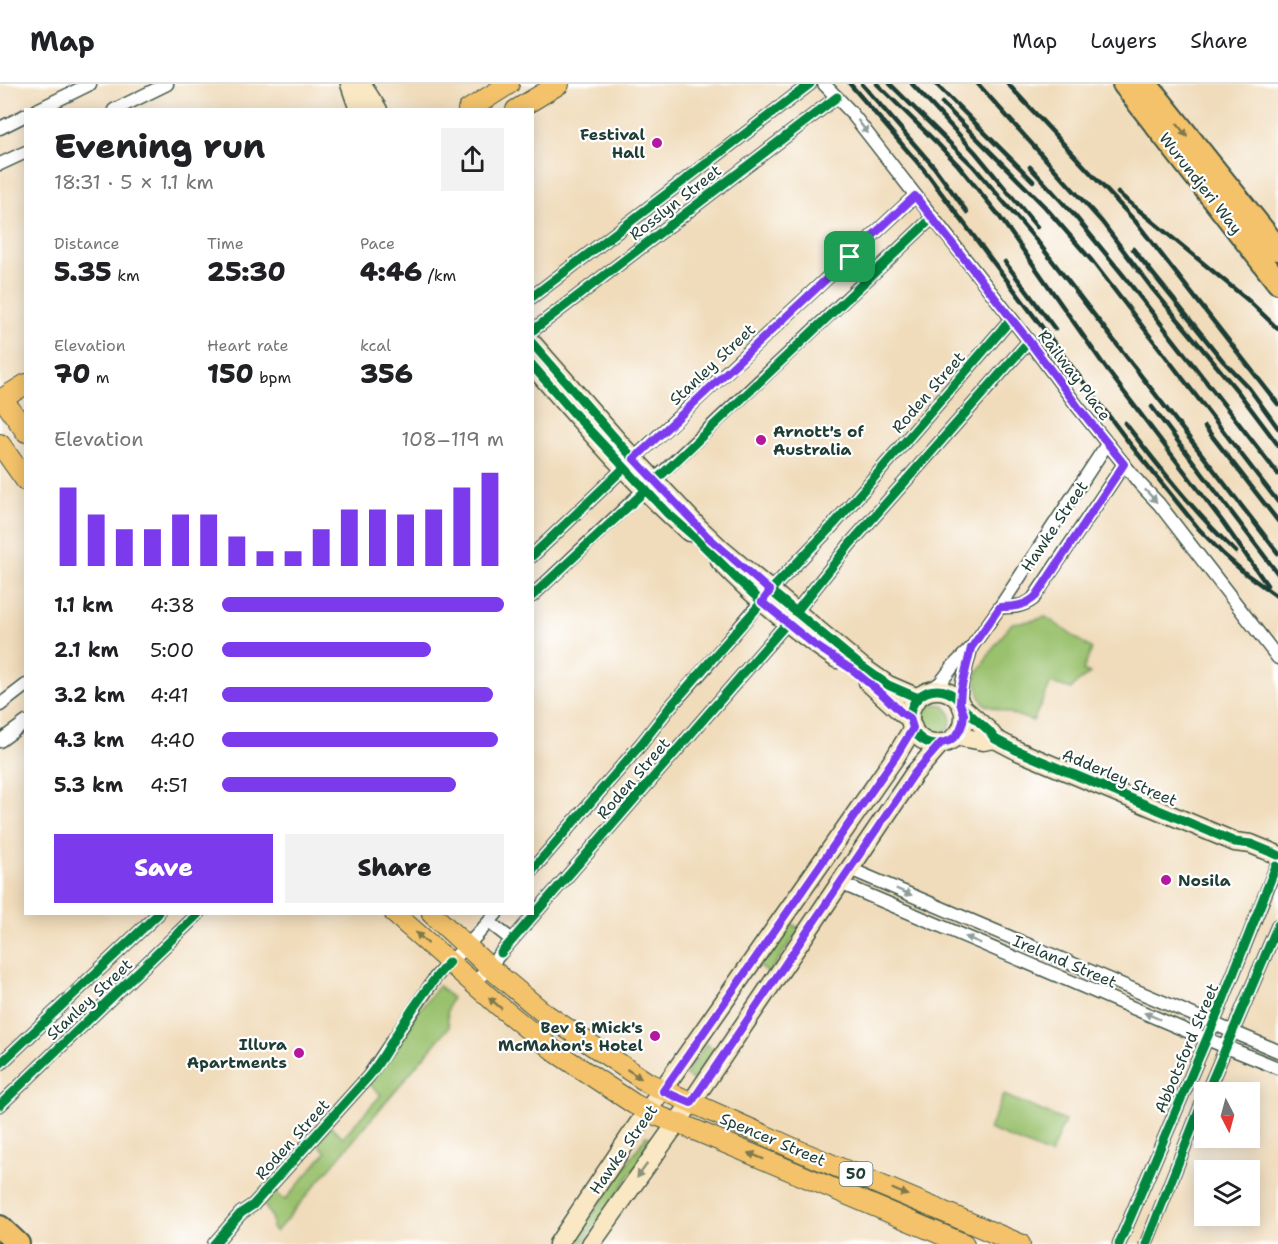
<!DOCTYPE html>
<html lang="en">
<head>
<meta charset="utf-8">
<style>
	body { margin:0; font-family:"Shantell Sans",sans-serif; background:#f2f2f2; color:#202124; height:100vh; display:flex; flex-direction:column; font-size:22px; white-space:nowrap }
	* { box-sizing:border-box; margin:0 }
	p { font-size:20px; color:#757577 }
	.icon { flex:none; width:33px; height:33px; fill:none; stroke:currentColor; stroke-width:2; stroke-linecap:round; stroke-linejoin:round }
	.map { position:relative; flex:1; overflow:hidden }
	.panel { position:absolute; left:24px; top:24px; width:510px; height:807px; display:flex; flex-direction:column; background:#fff; border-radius:0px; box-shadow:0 3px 15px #0003 }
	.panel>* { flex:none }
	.needle { width:39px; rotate:174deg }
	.fabs { position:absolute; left:1194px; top:998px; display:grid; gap:12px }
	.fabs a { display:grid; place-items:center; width:66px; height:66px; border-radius:0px; background:#fff; box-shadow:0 3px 15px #0003; font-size:30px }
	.pin { position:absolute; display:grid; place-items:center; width:51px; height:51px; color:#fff; margin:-26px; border-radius:12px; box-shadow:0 3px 9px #0006 }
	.round { display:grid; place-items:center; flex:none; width:63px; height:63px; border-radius:0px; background:#f2f2f2 }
	.summary { display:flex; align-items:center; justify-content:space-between; height:102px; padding:0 30px }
	h1 { font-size:33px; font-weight:800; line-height:45px }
	.stats { display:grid; grid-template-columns:repeat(3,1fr); gap:9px; height:102px; padding:6px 30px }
	.stats div { display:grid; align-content:center }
	.stats b { font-size:26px; font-weight:800 }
	.stats small { font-size:16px; font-weight:400 }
	.stats p { font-size:16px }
	.chart { height:168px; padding:12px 30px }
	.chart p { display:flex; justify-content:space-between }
	.chart svg { width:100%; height:108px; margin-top:6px; stroke:#7c3aed; stroke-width:6 }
	.primary-button { display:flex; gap:12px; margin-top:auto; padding:12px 30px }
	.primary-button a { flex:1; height:69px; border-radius:0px; background:#7c3aed; color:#fff; font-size:24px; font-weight:800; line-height:69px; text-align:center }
	.primary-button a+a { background:#f2f2f2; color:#202124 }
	ul { padding:0 30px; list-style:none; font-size:20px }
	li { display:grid; grid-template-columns:96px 72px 1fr; align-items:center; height:45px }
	li i { height:15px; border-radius:8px; background:#7c3aed }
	header { display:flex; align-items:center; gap:36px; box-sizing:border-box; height:84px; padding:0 30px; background:#fff; border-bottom:2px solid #e0e0e0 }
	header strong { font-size:28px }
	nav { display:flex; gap:33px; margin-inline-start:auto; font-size:21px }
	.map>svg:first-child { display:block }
</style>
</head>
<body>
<header>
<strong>Map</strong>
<nav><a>Map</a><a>Layers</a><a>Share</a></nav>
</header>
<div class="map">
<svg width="1278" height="1160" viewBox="0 0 1278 1160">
	<rect width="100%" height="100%" fill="#fff"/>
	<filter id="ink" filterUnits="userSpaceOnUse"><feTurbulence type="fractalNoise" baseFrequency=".0167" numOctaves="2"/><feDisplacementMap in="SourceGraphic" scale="12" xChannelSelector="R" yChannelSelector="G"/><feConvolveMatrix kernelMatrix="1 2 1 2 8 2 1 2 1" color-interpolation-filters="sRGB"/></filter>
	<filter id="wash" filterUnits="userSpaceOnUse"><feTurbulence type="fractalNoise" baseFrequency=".008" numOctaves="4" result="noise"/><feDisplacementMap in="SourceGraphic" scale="24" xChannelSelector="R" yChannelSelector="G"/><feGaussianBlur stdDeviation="1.35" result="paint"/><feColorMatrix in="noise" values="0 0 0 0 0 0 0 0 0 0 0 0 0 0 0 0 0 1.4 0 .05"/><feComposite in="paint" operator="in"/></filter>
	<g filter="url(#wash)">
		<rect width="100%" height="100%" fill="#f0dbba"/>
		<!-- green -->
		<g fill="#9ac16d" stroke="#5c7f50" stroke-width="1.5">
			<path d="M 1046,533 L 1092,565 L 1083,586 L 1090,589 C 1084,595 1076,598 1071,605 L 1051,599 L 1033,637 L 986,621 L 983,618 L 979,611 L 976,591 L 994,563 L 1012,539 L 1030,537 Z"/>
			<circle cx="936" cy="635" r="15"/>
			<polygon points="789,838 800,845 769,889 759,882"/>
			<path d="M 439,902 L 452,914 C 446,923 447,932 449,943 L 276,1148 L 272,1144 C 274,1134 268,1126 262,1119 L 274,1107 L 285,1116 L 326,1068 L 315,1058 L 329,1041 L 343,1053 L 381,1011 L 367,998 L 394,970 L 398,962 L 400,953 L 416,930 Z"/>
			<polygon points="706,960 714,965 694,997 685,991"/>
			<polygon points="1004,1011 1065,1037 1050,1071 989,1045"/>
			<polygon points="646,1052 652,1054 653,1058 582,1160 576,1160 574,1158"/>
		</g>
	</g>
	<g filter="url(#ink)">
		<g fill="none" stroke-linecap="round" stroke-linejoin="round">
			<defs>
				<g id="street">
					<polyline points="824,0 850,27 1029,257 1078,323 1140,400 1159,420 1278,574"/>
					<polyline points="37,26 90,0"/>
					<polyline points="114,26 167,0"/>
					<polyline points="0,44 26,31"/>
					<polyline points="0,80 26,68"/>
					<polyline points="532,213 810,0"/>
					<polyline points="532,247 837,13"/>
					<polyline points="532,472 624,384 915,112"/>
					<polyline points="532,512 932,134"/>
					<path d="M 1000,523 C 1012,523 1023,523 1033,515 L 1124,380"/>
					<polyline points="930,606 941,598 954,581 971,564 1000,523 1107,360"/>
					<polyline points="960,619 962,599 971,565"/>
					<polyline points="0,621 26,601"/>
					<polyline points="0,657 26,638"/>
					<polyline points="850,785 1278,967"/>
					<polyline points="532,786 642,659 670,623 705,584 770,507 834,440 1011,235"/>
					<polyline points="840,799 1187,947 1278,984"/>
					<polyline points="489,838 512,856"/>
					<polyline points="474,900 787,539 850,460 1029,257"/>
					<polyline points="0,980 158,830"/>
					<polyline points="1207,1008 1278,841"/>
					<polyline points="0,1021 198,830"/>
					<polyline points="214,1160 241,1129 253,1121 368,993 435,894 449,878 466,863 496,830"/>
					<polyline points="1119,1160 1219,926 1278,778"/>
					<polyline points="1146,1160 1204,1014"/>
				</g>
				<g id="secondary">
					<polyline points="350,0 359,26"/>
					<polyline points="361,0 378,26"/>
					<polyline points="532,259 621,361 698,443 722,466 861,582 888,601 918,614"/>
					<path d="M 532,281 C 582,338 632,398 689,448"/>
					<path d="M 720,477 C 755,514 794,546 837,575"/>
					<polyline points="868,598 902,629 910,634"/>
					<circle cx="937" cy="633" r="27"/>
					<polyline points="962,623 989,647 995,655 1018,667 1235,758 1251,760 1278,771"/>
					<polyline points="955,652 983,657 995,655"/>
					<polyline points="558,1160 637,1042 896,672 913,644"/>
					<polyline points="591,1160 691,1019 914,690 941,659"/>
				</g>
				<g id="primary">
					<polyline points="468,26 509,0"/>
					<polyline points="516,26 559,0"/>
					<polyline points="3,315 26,348"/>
					<polyline points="0,316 26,300"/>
					<polyline points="0,360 26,397"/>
					<polyline points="395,830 498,921 557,969 634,1020 658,1032 690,1044 964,1160"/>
					<polyline points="432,830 489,883 544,929 648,999 802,1068 1020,1160"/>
				</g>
				<g id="highway">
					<polyline points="1124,0 1278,198"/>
					<polyline points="1146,0 1278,165"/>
					<polyline points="0,1143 18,1160"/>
				</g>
			</defs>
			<!-- street casing -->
			<use href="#street" stroke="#3e5548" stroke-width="15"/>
			<!-- secondary casing -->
			<use href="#secondary" stroke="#3e5548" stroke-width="21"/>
			<!-- primary casing -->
			<use href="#primary" stroke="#3e5548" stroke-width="22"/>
			<!-- highway casing -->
			<use href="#highway" stroke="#3e5548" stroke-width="26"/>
			<!-- street -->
			<use href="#street" stroke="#fff" stroke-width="12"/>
			<!-- secondary -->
			<use href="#secondary" stroke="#fae7c3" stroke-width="18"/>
			<!-- primary -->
			<use href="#primary" stroke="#f3c26a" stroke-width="20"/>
			<!-- highway -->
			<use href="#highway" stroke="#f3c26a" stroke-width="22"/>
			<!-- rail -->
			<g stroke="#1f3d34" stroke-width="4.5">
				<polyline points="850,0 924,86 1130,360 1198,444 1223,470 1246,490 1278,513"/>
				<polyline points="862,0 934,83 967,128"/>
				<polyline points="877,0 938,60 958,81 997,129 1108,287 1222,437 1267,501"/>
				<polyline points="890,0 974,83 1037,157 1278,469"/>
				<polyline points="912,0 975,68 1037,143"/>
				<polyline points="936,0 1033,97"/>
				<polyline points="978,0 1102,138 1151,203 1239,309 1278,361"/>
				<polyline points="1008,0 1136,138 1278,320"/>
				<polyline points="942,19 1045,123 1092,177 1278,418"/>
				<polyline points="1030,83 1075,132 1123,191 1278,390"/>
				<polyline points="1118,109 1249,217 1278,245"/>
				<polyline points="1133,165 1223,277 1249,304 1278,344"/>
				<polyline points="1005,178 1055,245"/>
				<polyline points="1152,323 1278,490"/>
				<path d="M 1125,339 C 1160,384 1195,429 1236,468"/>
				<polyline points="1205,343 1278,437"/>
			</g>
			<defs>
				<g id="cycleway">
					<polyline points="532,213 810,0"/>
					<polyline points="532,247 837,13"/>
					<polyline points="532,259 621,361 698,443 722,466 861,582 888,601 918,614"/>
					<polyline points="532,281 580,336 667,429 696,454 737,495 762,518 812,559 845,581"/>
					<polyline points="634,375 915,112"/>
					<polyline points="655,397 932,134"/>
					<polyline points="532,472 624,384"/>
					<polyline points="770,507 834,440 1011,235"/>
					<polyline points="532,512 646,406"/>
					<polyline points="796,528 850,460 1029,257"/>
					<circle cx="937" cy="633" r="27"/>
					<polyline points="962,623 989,647 995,655 1018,667 1235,758 1251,760 1278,771"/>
					<polyline points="532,786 642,659 670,623 762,518"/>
					<polyline points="501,869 787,539"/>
					<polyline points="0,980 158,830"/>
					<polyline points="1207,1008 1278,841"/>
					<polyline points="0,1021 198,830"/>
					<path d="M 214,1160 L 241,1129 L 253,1121 L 368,993 C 380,979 389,962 399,946 C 414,922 430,899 449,878"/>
					<polyline points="1119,1160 1219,926 1276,782"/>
					<polyline points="1146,1160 1204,1014"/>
				</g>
			</defs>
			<!-- cycleway casing -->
			<use href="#cycleway" stroke="#fff" stroke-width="13"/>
			<!-- cycleway -->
			<use href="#cycleway" stroke="#00873e" stroke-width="9"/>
		</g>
		<!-- one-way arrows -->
		<defs><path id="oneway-solid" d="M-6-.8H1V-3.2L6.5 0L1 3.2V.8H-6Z" transform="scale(1.5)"/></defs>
		<g fill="#8f9e9a">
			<use href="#oneway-solid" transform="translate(863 43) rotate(53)"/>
			<use href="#oneway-solid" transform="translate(1151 412) rotate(47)"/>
			<use href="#oneway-solid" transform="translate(904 808) rotate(23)"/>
			<use href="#oneway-solid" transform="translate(973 856) rotate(-157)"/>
			<use href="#oneway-solid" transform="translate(1152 932) rotate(-157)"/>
		</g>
		<g fill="#7e794c">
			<use href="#oneway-solid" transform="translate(1182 46) rotate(52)"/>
			<use href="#oneway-solid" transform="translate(422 854) rotate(-138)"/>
			<use href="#oneway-solid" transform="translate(495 919) rotate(-139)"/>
			<use href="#oneway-solid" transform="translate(634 990) rotate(33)"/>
			<use href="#oneway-solid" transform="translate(756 1072) rotate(-157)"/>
			<use href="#oneway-solid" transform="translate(900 1108) rotate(23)"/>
		</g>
		<use fill="#8c927c" href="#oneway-solid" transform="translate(642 1087) rotate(126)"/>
	</g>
	<g fill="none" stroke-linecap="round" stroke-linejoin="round" filter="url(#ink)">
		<defs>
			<path id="route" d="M 915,112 L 1029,257 L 1078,323 L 1124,380 L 1036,512 C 1026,522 1013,523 1000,523 L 971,564 L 961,606 L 960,619 L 964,630 L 963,638 L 960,646 L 956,652 L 949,657 L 941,659 L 914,690 L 691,1019 L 663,1007 L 896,672 L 913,644 L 910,634 L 902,629 L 882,610 L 854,587 L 812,559 L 762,518 L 770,507 L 707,452 L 634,375 Z"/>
		</defs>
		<!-- route casing -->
		<use href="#route" stroke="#fff" stroke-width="12"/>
		<!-- route -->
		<use href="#route" stroke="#7c3aed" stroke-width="8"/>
	</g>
	<!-- markers -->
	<g fill="#b5179e" stroke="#fff" stroke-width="2">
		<circle cx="657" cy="59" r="6"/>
		<circle cx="761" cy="356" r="6"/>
		<circle cx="1166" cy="796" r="6"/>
		<circle cx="655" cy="952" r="6"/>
		<circle cx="299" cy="969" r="6"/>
	</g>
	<g text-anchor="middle" stroke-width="4.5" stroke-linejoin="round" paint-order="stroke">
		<!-- shield labels -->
		<rect fill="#fff" stroke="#627771" stroke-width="1.5" x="839.5" y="1078" width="33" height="24" rx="4.5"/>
		<g font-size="15" font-weight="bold" fill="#1f3d34">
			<text x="856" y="1095">50</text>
		</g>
		<!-- poi labels -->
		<g font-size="16" font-weight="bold" fill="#1f3d34" stroke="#fff" text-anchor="end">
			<text x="645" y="56">Festival<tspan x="645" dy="18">Hall</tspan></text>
			<text x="773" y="353" text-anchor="start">Arnott's of<tspan x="773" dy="18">Australia</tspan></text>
			<text x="1178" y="802" text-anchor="start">Nosila</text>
			<text x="643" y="949">Bev &amp; Mick's<tspan x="643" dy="18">McMahon's Hotel</tspan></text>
			<text x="287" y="966">Illura<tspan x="287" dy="18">Apartments</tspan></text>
		</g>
		<!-- street labels -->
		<g font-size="16" fill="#1f3d34" stroke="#fff">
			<text transform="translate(1201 99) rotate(52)" y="6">Wurundjeri Way</text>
			<text transform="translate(675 118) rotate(-38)" y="6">Rosslyn Street</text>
			<text transform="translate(712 280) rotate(-43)" y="6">Stanley Street</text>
			<text transform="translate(1075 291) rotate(53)" y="6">Railway Place</text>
			<text transform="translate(928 308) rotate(-49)" y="6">Roden Street</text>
			<text transform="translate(1054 442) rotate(-56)" y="6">Hawke Street</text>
			<text transform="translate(1120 693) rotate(23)" y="6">Adderley Street</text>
			<text transform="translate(633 694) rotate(-49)" y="6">Roden Street</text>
			<text transform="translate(1065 877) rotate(23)" y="6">Ireland Street</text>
			<text transform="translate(89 915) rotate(-43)" y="6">Stanley Street</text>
			<text transform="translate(1186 964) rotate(-67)" y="6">Abbotsford Street</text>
			<text transform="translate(292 1055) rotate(-48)" y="6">Roden Street</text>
			<text transform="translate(773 1055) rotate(23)" y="6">Spencer Street</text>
			<text transform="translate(623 1065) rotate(-55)" y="6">Hawke Street</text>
		</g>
	</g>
</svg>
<div class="fabs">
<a><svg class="needle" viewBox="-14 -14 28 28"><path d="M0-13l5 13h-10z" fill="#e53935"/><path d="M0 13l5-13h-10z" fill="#757577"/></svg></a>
<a><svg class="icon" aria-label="layers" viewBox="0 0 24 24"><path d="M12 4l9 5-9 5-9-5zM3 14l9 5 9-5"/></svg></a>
</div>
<div class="pin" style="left:850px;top:173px;background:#1e9e55"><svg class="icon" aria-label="arrive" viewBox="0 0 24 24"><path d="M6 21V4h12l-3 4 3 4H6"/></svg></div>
<section class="panel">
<div class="summary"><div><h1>Evening run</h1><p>18:31 · 5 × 1.1 km</p></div><a class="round"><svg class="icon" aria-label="share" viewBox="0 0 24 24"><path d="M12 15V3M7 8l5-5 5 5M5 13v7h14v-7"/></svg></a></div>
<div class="stats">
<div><p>Distance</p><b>5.35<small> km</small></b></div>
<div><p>Time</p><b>25:30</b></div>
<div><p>Pace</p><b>4:46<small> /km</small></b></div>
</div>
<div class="stats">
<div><p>Elevation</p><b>70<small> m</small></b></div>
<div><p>Heart rate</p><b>150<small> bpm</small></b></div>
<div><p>kcal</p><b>356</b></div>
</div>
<div class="chart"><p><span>Elevation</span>108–119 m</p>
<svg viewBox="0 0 160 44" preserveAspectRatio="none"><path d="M5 44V12M15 44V23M25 44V29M35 44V29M45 44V23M55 44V23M65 44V32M75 44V38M85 44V38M95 44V29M105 44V21M115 44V21M125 44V23M135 44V21M145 44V12M155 44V6"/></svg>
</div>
<ul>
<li><b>1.1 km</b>4:38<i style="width:100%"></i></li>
<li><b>2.1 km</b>5:00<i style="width:74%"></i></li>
<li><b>3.2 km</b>4:41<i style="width:96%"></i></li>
<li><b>4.3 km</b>4:40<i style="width:98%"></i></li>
<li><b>5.3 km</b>4:51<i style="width:83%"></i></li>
</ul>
<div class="primary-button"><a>Save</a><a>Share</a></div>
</section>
</div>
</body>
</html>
